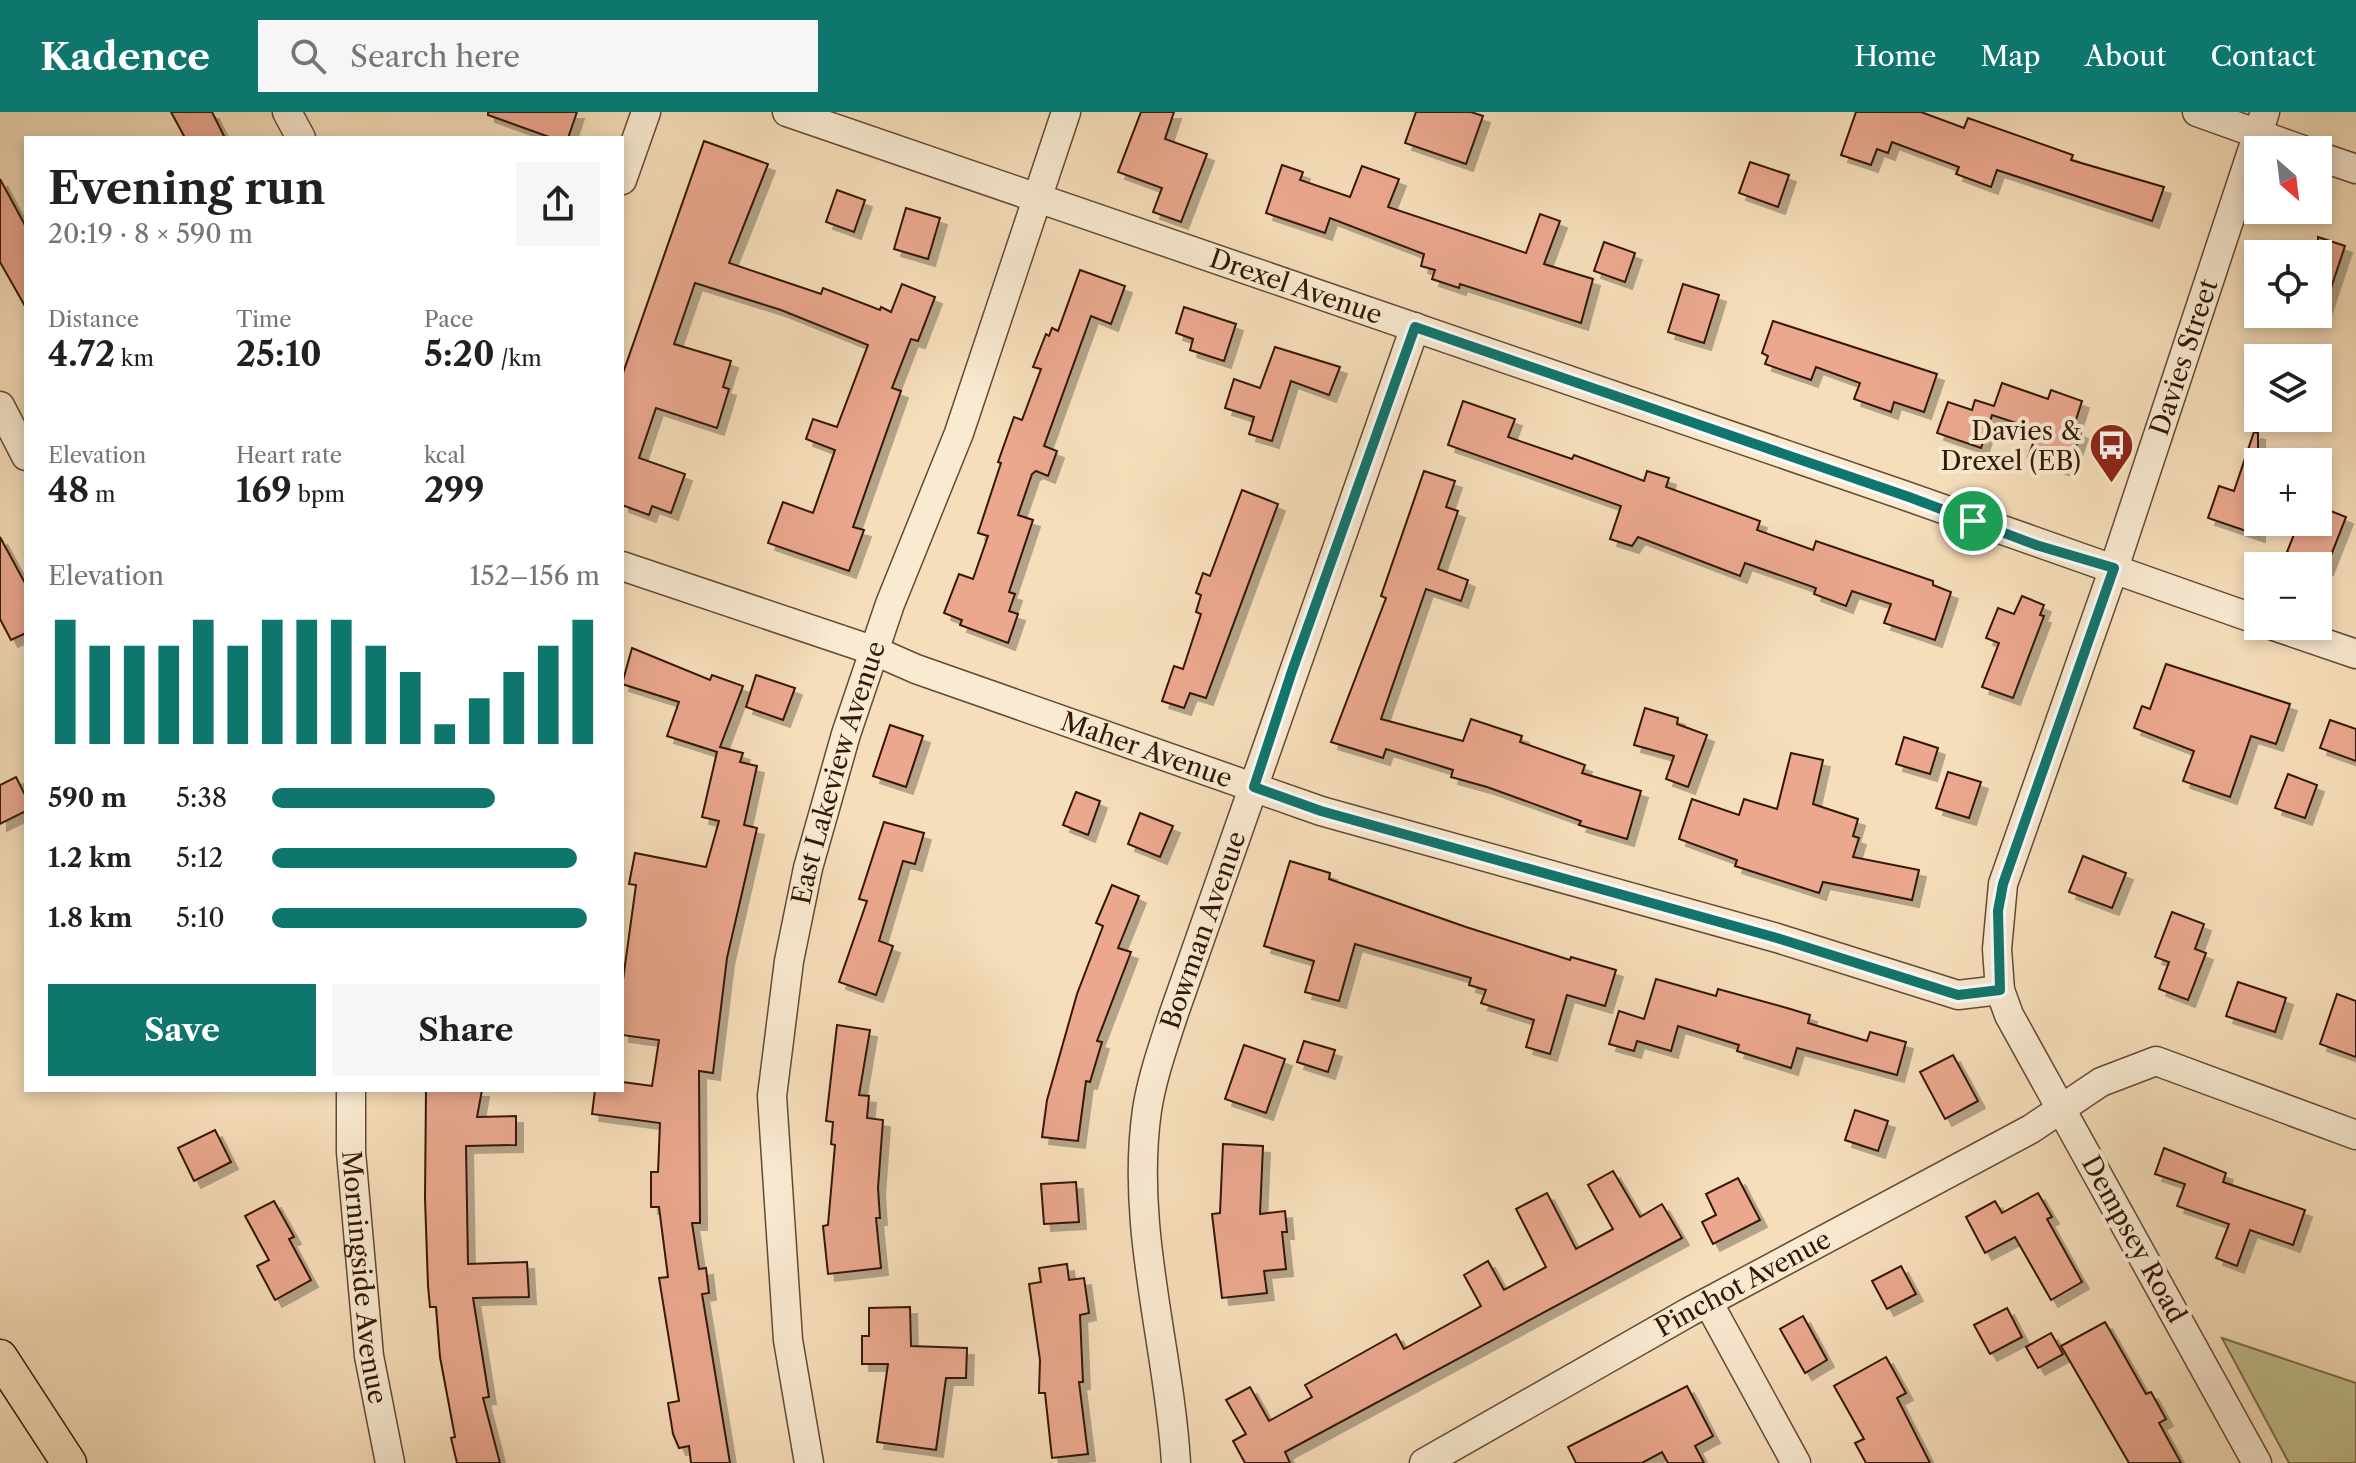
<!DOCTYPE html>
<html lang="en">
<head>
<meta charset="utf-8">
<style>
	body { margin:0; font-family:"Libre Caslon Text",serif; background:#f6f6f6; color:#202124; height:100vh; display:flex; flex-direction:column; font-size:30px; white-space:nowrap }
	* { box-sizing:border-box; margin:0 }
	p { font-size:26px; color:#757577 }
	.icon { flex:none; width:44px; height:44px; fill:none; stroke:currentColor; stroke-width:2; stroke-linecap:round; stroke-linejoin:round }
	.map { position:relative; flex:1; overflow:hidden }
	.details { position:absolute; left:24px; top:24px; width:600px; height:956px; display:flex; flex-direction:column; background:#fff; border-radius:0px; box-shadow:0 4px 12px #0003 }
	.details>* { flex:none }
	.needle { width:52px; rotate:152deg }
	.buttons { position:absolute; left:2244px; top:24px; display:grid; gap:16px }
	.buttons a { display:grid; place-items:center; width:88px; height:88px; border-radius:0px; background:#fff; box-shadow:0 4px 12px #0003; font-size:40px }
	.pin { position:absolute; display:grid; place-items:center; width:68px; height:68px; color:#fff; margin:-34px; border:4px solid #fff; border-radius:50%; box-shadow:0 2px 8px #0007 }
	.round { display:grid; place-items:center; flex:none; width:84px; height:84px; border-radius:0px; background:#f6f6f6 }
	.head { display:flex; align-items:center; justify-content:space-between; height:136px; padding:0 24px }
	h1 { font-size:44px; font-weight:700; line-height:60px }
	.stats { display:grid; grid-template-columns:repeat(3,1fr); gap:12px; height:136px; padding:8px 24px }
	.stats div { display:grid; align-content:center }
	.stats b { font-size:34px; font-weight:700 }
	.stats small { font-size:22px; font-weight:400 }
	.stats p { font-size:22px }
	.chart { height:224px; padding:16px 24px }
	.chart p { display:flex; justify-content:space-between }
	.chart svg { width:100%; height:144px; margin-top:8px; stroke:#0f766e; stroke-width:6 }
	.cta { display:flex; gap:16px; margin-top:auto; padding:16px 24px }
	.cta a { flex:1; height:92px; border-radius:0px; background:#0f766e; color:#fff; font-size:32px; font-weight:700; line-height:92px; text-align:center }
	.cta a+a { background:#f6f6f6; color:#202124 }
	ul { padding:0 24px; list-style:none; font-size:26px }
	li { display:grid; grid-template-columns:128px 96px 1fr; align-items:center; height:60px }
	li i { height:20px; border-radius:10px; background:#0f766e }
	header { display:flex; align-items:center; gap:48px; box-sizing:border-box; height:112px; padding:0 40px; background:#0f766e; color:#fff }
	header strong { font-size:38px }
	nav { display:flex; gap:44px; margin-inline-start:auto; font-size:28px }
	.search { width:560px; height:72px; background:#f6f6f6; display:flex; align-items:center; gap:20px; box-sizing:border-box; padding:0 28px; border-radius:0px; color:#757577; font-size:30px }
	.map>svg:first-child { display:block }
</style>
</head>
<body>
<header>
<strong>Kadence</strong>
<div class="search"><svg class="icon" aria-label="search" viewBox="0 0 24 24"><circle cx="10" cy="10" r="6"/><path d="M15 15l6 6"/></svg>Search here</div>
<nav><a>Home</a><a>Map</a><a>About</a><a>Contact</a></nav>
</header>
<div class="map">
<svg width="2356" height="1351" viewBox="0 0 2356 1351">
	<defs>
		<filter id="shadow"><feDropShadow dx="7" dy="7" stdDeviation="0" flood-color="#0004"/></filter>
	</defs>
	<rect width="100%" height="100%" fill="#f6deba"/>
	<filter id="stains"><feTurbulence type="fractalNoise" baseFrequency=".0025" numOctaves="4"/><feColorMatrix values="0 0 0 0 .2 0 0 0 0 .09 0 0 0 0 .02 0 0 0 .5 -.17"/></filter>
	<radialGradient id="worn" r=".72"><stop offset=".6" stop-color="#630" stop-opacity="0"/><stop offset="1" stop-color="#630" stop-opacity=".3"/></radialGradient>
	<!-- green -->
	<polygon fill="#c1c08c" stroke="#7a6c4a" stroke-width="2" points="2222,1226 2356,1271 2356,1351 2289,1351"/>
	<!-- building -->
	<g fill="#eba88f" stroke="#341707" stroke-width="2" filter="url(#shadow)">
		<polygon points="171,0 212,0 225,26 185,26"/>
		<polygon points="488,0 577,0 568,26 552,26 488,3"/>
		<polygon points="1141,0 1174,0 1165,27 1207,42 1181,110 1153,100 1162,76 1118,60"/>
		<polygon points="1416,0 1471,0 1483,4 1466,52 1405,31"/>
		<polygon points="1856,0 1921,0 1964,16 1968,6 2073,43 2071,48 2164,75 2152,109 1997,58 1991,75 1956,62 1959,55 1892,30 1888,41 1877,37 1871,53 1841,43"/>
		<polygon points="704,29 768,52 729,151 821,182 823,176 880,198 881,195 891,200 902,172 935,185 918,229 911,227 892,276 901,279 853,415 864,418 849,459 768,431 783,390 813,401 835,338 806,327 813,307 837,315 868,233 781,198 695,171 674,232 731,249 723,275 729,277 717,316 656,296 639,346 685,362 671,401 652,394 649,403 622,393 622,264"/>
		<polygon points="1750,50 1789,63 1778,95 1739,81"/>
		<polygon points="1282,53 1303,60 1300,68 1350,85 1362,54 1399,67 1388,95 1526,141 1540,102 1560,109 1544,152 1593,167 1581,211 1460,172 1459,176 1432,167 1435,158 1421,154 1424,142 1330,106 1325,121 1266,101"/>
		<polygon points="0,67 26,115 26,196 0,150"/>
		<polygon points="837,78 865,88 854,120 826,110"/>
		<polygon points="906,96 940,106 928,147 894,137"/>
		<polygon points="2318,125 2345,134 2322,203 2318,202"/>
		<polygon points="1604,130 1635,141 1625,170 1594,159"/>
		<polygon points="1080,158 1125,174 1111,212 1091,204 1044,334 1057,339 1048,364 1036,359 1032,362 1018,403 1033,408 1009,480 1015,482 1009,499 1018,502 1008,531 960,513 962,508 944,501 959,462 973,467 988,424 978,421 1001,351 998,350 1014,305 1022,308 1041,257 1033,255 1046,222 1049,224 1052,216 1058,219"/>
		<polygon points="1683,172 1719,183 1704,231 1668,220"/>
		<polygon points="1184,195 1236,212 1224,249 1190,238 1193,227 1176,221"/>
		<polygon points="1773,209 1937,262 1924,300 1894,290 1891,300 1854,287 1860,271 1816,255 1811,268 1765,252 1768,244 1762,241"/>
		<polygon points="1275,235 1340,255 1329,283 1291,269 1272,329 1249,322 1254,305 1225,296 1234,267 1260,276"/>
		<polygon points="2002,271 2048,287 2051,278 2082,289 2073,317 2081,320 2068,358 2028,345 2038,318 1992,303 1981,336 1937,321 1948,290 1972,298 1975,288 1994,294"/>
		<polygon points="1463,289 1515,307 1508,325 1572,347 1574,343 1644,369 1647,359 1669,366 1666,375 1760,409 1757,418 1813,438 1816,429 1933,469 1933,473 1951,480 1935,528 1884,511 1891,492 1852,479 1846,494 1814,482 1816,476 1745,451 1740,464 1638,425 1632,434 1610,427 1621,394 1448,333"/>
		<polygon points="2254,320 2258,321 2258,423 2208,406 2219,374 2234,379"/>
		<polygon points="1424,359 1455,369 1446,395 1458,399 1438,457 1468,468 1461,489 1426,477 1381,607 1463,629 1471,607 1522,624 1520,630 1585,653 1582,661 1641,679 1627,727 1579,713 1581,709 1487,675 1451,665 1453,658 1386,637 1383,646 1331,630 1386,486 1381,484"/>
		<polygon points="1242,378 1278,392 1206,586 1190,581 1184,596 1162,589 1174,554 1183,557 1201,502 1196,500 1201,483 1196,481 1203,461 1210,464"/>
		<polygon points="2318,394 2346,405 2326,456 2287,440 2299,410 2318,410"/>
		<polygon points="0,425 26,473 26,521 11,528 0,507"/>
		<polygon points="2022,484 2044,493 2040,503 2044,504 2013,586 1982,575 1999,531 1986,526 1998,496 2014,502"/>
		<polygon points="632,536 710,568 712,563 743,574 720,635 743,641 740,650 757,654 744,713 757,716 727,846 713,961 699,959 700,1111 692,1111 699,1157 706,1156 709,1181 702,1182 730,1351 691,1351 689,1334 679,1336 673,1322 668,1291 679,1289 659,1166 668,1165 659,1095 651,1095 651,1060 658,1060 660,1011 592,1002 595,978 622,978 622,970 652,974 659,928 622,923 622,875 636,773 629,772 635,741 706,755 719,709 702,705 717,640 667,624 679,590 622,572"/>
		<polygon points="2166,552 2290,592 2276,632 2251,624 2230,685 2183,669 2194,639 2134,616 2142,594 2150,597"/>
		<polygon points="756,563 795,576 783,608 746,595"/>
		<polygon points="1645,596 1678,606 1677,612 1707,623 1688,675 1666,667 1674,644 1634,633"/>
		<polygon points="2330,608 2356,617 2356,649 2320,636"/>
		<polygon points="890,613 923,624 906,675 873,664"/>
		<polygon points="1904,625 1938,636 1930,662 1896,652"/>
		<polygon points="1791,641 1823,648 1813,692 1858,707 1853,724 1859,726 1853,745 1919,758 1912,788 1823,770 1819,781 1735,754 1737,748 1679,727 1692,687 1739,703 1744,687 1777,697"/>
		<polygon points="1948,660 1981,670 1969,706 1936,696"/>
		<polygon points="2288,662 2317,673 2305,706 2275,696"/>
		<polygon points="16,665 26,685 26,699 0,712 0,673"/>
		<polygon points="1076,680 1100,689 1088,723 1063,713"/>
		<polygon points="1140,701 1173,714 1160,745 1128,732"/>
		<polygon points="884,710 924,721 915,752 903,749 879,829 893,834 876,883 839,870 867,789 859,787"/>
		<polygon points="2083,744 2126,761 2112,796 2069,780"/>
		<polygon points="1290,749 1330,761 1329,767 1466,815 1570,848 1571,845 1616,858 1605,894 1567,883 1550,942 1526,935 1534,908 1481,891 1486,878 1469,873 1471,866 1355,832 1339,889 1305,880 1314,849 1264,834"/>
		<polygon points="1112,773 1139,784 1118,836 1131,840 1097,929 1102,930 1090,970 1086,969 1078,1029 1042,1025 1047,988 1077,882 1103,814 1096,811"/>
		<polygon points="2172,800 2204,812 2195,837 2206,841 2188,888 2159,877 2169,850 2155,845"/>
		<polygon points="1656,867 1716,884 1718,877 1787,896 1810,903 1808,911 1867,929 1870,920 1906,930 1897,963 1797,936 1791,956 1737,939 1739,933 1678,914 1671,939 1637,929 1634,939 1609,932 1619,899 1644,907"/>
		<polygon points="2238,870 2286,886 2275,920 2226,904"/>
		<polygon points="2337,882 2356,889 2356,945 2320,932"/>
		<polygon points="837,913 870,918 859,983 869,984 867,1006 883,1008 878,1076 880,1106 876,1106 881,1156 828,1162 823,1114 828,1113 835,1033 831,1032 833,1010 826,1009"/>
		<polygon points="1304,929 1335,938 1328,960 1297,950"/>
		<polygon points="1244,933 1285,947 1266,1001 1225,987"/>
		<polygon points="1953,943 1978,989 1945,1007 1920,960"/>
		<polygon points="426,978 482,978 477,1005 516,1004 516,1033 466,1034 468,1152 527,1150 529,1185 473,1186 489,1285 483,1286 500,1351 457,1351 451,1326 455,1325 440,1245 436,1195 430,1195 428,1174 425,1086"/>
		<polygon points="1855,998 1888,1009 1878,1039 1845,1028"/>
		<polygon points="215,1018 231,1050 194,1069 178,1036"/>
		<polygon points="1223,1032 1263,1034 1260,1102 1285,1099 1287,1120 1282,1120 1286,1157 1264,1159 1267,1181 1222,1186 1212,1102 1220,1101"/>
		<polygon points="2164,1036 2226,1061 2223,1070 2305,1098 2293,1133 2250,1118 2237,1154 2216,1146 2229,1112 2177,1094 2185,1072 2155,1062"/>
		<polygon points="1613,1059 1640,1105 1662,1092 1682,1126 1285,1340 1290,1351 1245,1351 1233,1329 1246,1322 1226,1288 1250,1275 1269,1309 1312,1285 1305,1273 1396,1222 1404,1237 1481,1194 1464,1163 1488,1149 1504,1178 1546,1155 1516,1097 1547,1081 1576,1137 1613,1117 1588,1073"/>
		<polygon points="1738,1066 1760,1108 1713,1132 1702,1110 1716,1103 1706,1082"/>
		<polygon points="1076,1070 1079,1110 1044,1112 1041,1072"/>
		<polygon points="2038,1081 2052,1105 2047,1107 2082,1170 2051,1188 2015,1125 1985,1141 1966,1105 1995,1089 2002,1101"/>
		<polygon points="274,1089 294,1125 289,1127 311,1168 275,1188 257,1154 269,1148 245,1104"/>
		<polygon points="1067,1152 1069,1168 1084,1166 1089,1201 1080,1203 1083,1270 1079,1270 1088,1342 1052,1346 1045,1281 1039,1281 1040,1248 1029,1172 1041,1170 1039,1156"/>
		<polygon points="1901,1154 1916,1182 1887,1197 1872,1169"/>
		<polygon points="910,1195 911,1234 967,1236 966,1266 946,1266 936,1338 877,1330 888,1252 862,1252 862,1224 869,1224 869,1196"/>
		<polygon points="2007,1196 2022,1225 1990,1242 1974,1213"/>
		<polygon points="1803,1204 1827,1248 1805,1261 1780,1217"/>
		<polygon points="2105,1210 2146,1282 2151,1280 2166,1307 2159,1311 2181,1351 2129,1351 2061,1234"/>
		<polygon points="2051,1221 2063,1242 2038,1256 2026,1235"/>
		<polygon points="1886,1245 1906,1281 1897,1286 1930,1351 1866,1351 1855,1331 1864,1327 1834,1274"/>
		<polygon points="1687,1274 1713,1324 1695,1334 1704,1351 1668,1351 1662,1340 1642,1351 1576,1351 1568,1335"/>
	</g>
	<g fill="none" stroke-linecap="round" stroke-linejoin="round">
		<defs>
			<g id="minor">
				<polyline points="287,0 301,26"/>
				<path id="s1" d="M 787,0 L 1909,385 L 2258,508"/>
				<polyline points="2197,0 2303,38"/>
				<polyline points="2318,44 2356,57"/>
				<polyline points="622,68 646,0"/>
				<polyline points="0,294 26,344"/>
				<path id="s2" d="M 622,454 L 875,539 L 916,557 L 1321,699 L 1777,826 L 1958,883 L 2000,878"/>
				<polyline points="2274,514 2356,542"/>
				<path id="s3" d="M 351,978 L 351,1040 L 369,1244 L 390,1351"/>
				<polyline points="1708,1190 1796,1351"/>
				<path id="s4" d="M 809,1351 L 788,1228 L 772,984 L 789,849 L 808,756 L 846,622 L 890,492 L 959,321 L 1066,0"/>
				<path id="s5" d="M 1176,1351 C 1169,1234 1130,1117 1147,998 C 1152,966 1163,935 1173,904 L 1415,215"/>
				<path id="s6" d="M 1424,1351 L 1689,1200 L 2031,1017 L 2101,970 L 2156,949 L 2356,1023"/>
				<path id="s7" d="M 2257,1351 L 2009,903 L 2000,878 L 1997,837 L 2003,772 L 2114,456 L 2265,0"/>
			</g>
			<polyline id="major" points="0,1245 69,1351"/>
		</defs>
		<!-- minor casing -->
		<use href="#minor" stroke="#644934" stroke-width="31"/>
		<!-- major casing -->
		<use href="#major" stroke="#341707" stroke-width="37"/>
		<!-- minor -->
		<use href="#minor" stroke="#f9ead2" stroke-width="28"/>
		<!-- major -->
		<use href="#major" stroke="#f6deba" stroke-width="34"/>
	</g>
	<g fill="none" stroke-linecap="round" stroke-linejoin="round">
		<defs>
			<polygon id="route" points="1415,215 1909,385 2036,433 2114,456 2003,772 1998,799 2000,878 1958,883 1777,826 1321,699 1254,675 1292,559"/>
		</defs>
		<!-- route casing -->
		<use href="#route" stroke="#fff" stroke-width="16"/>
		<!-- route -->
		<use href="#route" stroke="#0f766e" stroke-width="10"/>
	</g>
	<!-- icons -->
	<defs>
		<symbol id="bus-pin" viewBox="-11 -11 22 30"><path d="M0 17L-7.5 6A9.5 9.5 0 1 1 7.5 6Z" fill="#8f2418" stroke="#f9ead2"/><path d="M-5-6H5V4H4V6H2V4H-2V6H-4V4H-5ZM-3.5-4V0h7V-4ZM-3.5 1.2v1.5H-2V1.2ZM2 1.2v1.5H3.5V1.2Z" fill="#fff"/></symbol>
	</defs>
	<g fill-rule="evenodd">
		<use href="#bus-pin" x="2086" y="308" width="51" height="69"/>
	</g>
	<g text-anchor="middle" stroke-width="8" stroke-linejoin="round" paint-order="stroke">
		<!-- street labels -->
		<g font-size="26" fill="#341707" stroke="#f9ead2">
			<text dy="9" stroke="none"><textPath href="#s1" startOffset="538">Drexel Avenue</textPath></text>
			<text dy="9" stroke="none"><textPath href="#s7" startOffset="1202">Davies Street</textPath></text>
			<text dy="9" stroke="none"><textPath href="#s2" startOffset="556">Maher Avenue</textPath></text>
			<text dy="9" stroke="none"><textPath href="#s4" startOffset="700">East Lakeview Avenue</textPath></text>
			<text dy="9" stroke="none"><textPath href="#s5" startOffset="544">Bowman Avenue</textPath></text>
			<text transform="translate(2134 1127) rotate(61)" y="9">Dempsey Road</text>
			<text dy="9" stroke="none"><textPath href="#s3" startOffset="188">Morningside Avenue</textPath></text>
			<text dy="9" stroke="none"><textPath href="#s6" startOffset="366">Pinchot Avenue</textPath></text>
		</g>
		<!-- poi labels -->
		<g font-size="26" fill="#341707" stroke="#f9ead2" text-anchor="end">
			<text x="2081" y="328">Davies &amp;<tspan x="2081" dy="30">Drexel (EB)</tspan></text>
		</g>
	</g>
	<rect width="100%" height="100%" filter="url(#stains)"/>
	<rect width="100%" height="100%" fill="url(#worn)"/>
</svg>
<div class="buttons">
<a><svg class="needle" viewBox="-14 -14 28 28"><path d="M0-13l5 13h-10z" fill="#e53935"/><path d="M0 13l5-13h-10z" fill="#757577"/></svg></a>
<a><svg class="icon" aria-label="locate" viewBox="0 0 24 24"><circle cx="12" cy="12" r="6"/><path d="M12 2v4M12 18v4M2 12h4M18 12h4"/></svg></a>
<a><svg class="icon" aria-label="layers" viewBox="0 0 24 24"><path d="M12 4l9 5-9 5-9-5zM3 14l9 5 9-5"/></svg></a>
<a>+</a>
<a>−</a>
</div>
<div class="pin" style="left:1973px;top:409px;background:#1e9e55"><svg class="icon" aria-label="arrive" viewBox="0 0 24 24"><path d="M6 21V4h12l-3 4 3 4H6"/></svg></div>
<section class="details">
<div class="head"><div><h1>Evening run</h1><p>20:19 · 8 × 590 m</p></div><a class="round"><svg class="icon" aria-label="share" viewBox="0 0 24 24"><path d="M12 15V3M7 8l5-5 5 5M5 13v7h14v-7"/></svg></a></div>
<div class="stats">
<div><p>Distance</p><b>4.72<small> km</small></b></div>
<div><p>Time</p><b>25:10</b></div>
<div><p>Pace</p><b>5:20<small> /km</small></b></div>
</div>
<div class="stats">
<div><p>Elevation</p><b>48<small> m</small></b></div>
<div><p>Heart rate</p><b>169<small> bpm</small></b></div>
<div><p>kcal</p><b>299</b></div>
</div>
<div class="chart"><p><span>Elevation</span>152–156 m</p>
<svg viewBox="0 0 160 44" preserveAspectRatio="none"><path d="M5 44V6M15 44V14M25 44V14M35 44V14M45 44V6M55 44V14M65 44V6M75 44V6M85 44V6M95 44V14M105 44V22M115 44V38M125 44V30M135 44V22M145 44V14M155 44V6"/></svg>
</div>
<ul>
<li><b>590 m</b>5:38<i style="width:68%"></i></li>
<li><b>1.2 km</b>5:12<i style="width:93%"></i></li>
<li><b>1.8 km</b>5:10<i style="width:96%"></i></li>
</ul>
<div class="cta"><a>Save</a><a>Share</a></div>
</section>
</div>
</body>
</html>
